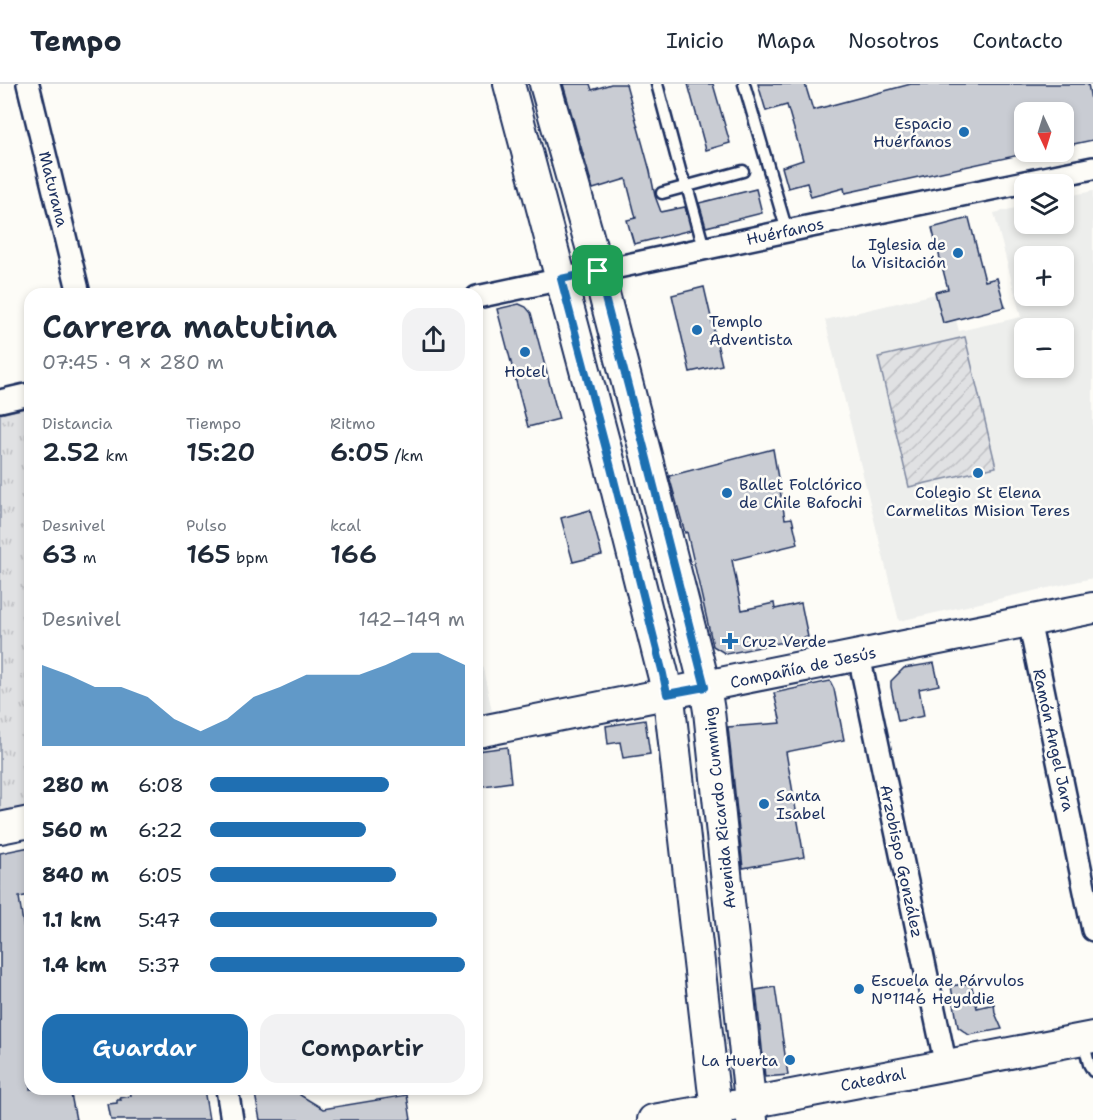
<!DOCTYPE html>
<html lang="es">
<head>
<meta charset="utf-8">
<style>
	body { margin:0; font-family:"Shantell Sans",sans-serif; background:#f2f2f3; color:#1f2937; height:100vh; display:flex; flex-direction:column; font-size:22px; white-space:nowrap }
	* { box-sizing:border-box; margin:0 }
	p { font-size:20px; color:#747a83 }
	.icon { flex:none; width:33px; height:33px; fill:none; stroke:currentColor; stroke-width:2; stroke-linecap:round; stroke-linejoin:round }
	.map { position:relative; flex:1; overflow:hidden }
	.drawer { position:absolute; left:24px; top:204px; width:459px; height:807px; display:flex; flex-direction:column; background:#fff; border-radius:18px; box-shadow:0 3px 9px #0003 }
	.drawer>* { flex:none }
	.needle { width:39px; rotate:176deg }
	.buttons { position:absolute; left:1014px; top:18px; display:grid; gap:12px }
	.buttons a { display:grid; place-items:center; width:60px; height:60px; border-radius:12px; background:#fff; box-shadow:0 3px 9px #0003; font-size:30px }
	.pin { position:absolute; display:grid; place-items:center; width:51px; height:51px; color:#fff; margin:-26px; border-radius:12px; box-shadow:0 3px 9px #0006 }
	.round { display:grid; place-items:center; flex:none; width:63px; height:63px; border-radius:18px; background:#f2f2f3 }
	.head { display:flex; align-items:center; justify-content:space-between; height:102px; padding:0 18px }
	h1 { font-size:33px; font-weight:600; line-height:45px }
	.metrics { display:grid; grid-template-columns:repeat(3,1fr); gap:9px; height:102px; padding:6px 18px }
	.metrics div { display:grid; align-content:center }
	.metrics b { font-size:26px; font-weight:600 }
	.metrics small { font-size:16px; font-weight:400 }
	.metrics p { font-size:16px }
	.chart { height:168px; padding:12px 18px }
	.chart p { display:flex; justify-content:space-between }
	.chart svg { width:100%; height:108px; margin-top:6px; fill:#1f6fb2; opacity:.7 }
	.primary-button { display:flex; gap:12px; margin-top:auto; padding:12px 18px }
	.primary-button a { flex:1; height:69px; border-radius:18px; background:#1f6fb2; color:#fff; font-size:24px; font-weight:600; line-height:69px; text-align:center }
	.primary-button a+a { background:#f2f2f3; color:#1f2937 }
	ul { padding:0 18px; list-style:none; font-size:20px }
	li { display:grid; grid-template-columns:96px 72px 1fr; align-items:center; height:45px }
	li i { height:15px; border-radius:8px; background:#1f6fb2 }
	header { display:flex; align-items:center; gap:36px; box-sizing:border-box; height:84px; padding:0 30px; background:#fff; border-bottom:2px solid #e0e1e3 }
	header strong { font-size:28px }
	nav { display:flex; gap:33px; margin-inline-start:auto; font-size:21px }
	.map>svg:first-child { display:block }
</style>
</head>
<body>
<header>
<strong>Tempo</strong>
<nav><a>Inicio</a><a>Mapa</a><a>Nosotros</a><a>Contacto</a></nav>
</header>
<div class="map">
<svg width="1093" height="1036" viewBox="0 0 1093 1036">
	<defs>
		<pattern id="park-tufts" width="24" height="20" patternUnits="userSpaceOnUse" patternTransform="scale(1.5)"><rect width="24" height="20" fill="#e0e1e3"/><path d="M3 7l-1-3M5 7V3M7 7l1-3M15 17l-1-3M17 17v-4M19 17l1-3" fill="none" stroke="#c0c1c5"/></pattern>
		<pattern id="garden-furrows" width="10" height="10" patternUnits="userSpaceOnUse" patternTransform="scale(1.5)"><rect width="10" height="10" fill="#e0e1e3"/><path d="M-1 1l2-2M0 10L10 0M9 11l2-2" fill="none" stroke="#c0c1c5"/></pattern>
	</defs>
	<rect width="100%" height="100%" fill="#fdfcf7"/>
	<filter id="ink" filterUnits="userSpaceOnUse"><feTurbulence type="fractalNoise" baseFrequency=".0167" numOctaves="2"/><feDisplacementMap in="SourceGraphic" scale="12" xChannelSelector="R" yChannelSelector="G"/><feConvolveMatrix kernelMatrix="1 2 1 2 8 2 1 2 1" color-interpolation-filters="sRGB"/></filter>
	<g filter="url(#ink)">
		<!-- built -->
		<g fill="#edeeec" fill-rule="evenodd">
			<path d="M 1093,107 L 1093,494 L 899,537 L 825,236 L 948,207 L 959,247 L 1021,233 L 994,129 L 1024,122 L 1024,140 L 1064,140 L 1064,113 ZM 1024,172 L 1064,172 L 1064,212 L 1024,212 ZM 1024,244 L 1064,244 L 1064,284 L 1024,284 Z"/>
			<polygon points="477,557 492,627 477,630"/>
		</g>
		<!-- park -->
		<polygon fill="url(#park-tufts)" stroke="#7e88a0" stroke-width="1.5" points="30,323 30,723 0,730 0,330"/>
		<!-- garden -->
		<polygon fill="url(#garden-furrows)" stroke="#7e88a0" stroke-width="1.5" points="965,253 996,383 909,403 878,273"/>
		<!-- building -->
		<g fill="#c9ccd3" stroke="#1b2f5e" stroke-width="1.5">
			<polygon points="563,0 590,0 592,6 611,0 626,0 650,87 655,112 661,128 685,123 691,146 634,160 627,136 636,134 626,95 593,105"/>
			<polygon points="688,0 713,0 730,59 706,66"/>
			<polygon points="758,0 805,0 813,26 911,0 1088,0 1093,26 1093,56 1064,62 1064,28 1024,28 1024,70 845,109 844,104 811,113 807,99 788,104 782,83 803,76 787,21 766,27"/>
			<polygon points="756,105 762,129 706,143 699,119"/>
			<polygon points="969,134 985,197 997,194 1005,223 943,239 935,208 948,205 932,144"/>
			<polygon points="704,203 722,281 690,288 672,211"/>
			<polygon points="519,220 526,223 531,229 559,335 528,343 497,225"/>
			<polygon points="773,365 785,435 792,434 798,460 732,476 742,526 774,519 775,525 801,519 808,553 726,570 713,562 687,448 685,449 669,392"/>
			<polygon points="590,426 602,471 573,478 561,434"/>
			<polygon points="934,579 939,601 919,605 924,632 898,637 891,603 891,597 904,584"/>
			<polygon points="830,597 834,605 844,656 786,668 804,773 743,784 728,643 781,639 774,609"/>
			<polygon points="645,636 650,670 623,674 620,658 608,660 606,642"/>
			<polygon points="507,663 511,698 477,703 477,667"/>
			<polygon points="30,763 30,811 19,813 26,858 30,857 30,1005 70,1005 76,1036 0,1036 0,769"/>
			<polygon points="971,899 977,924 994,920 995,929 1002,945 969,951 958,943 951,902"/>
			<polygon points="775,903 788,991 765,993 756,906"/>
			<polygon points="130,1005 204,1005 209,1036 111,1036 108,1020 117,1019 117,1016 121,1016 120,1014 131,1012"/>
			<polygon points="254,1005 298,1005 300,1011 323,1025 407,1011 411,1036 260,1036"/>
		</g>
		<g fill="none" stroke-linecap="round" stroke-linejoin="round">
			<defs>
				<g id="lane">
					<polyline points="657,0 681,90 687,102 704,164"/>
					<polyline points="744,0 787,147"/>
					<polyline points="662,109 743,87"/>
					<polyline points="1083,956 1089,980 1093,987"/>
				</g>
				<g id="street">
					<polyline points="28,0 79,210"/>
					<polyline points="477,213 787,147 1093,84"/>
					<polyline points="0,317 30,310"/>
					<polyline points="1029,537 1093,846"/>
					<polyline points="859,572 946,982"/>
					<polyline points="227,1005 232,1036"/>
				</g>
				<g id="secondary">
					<polyline points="509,0 610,380 663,590 670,623 713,1002 718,1036"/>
					<polyline points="545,0 598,187 646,371 705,603 709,627 752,1036"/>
					<polyline points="477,648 1093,524"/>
					<polyline points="0,744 30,738"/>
					<polyline points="653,1036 750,1019 1093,953"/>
				</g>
			</defs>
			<!-- lane casing -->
			<use href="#lane" stroke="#1b2f5e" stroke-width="15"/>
			<!-- street casing -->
			<use href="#street" stroke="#1b2f5e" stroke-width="26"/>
			<!-- secondary casing -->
			<use href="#secondary" stroke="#1b2f5e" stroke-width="34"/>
			<!-- lane -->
			<use href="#lane" stroke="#fdfcf7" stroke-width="10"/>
			<!-- street -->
			<use href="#street" stroke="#fdfcf7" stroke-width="21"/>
			<!-- secondary -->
			<use href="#secondary" stroke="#fdfcf7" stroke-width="30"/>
		</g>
	</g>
	<g fill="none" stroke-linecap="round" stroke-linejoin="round" filter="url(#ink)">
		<defs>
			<polygon id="route" points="598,187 646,371 705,603 667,610 663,590 610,380 561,195"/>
		</defs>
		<!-- route casing -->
		<use href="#route" stroke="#fff" stroke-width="12"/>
		<!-- route -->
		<use href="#route" stroke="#1f6fb2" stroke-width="8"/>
	</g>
	<!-- markers -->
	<g fill="#1f6fb2" stroke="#fdfcf7" stroke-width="2">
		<circle cx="964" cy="48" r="6"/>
		<circle cx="958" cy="169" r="6"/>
		<circle cx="697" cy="246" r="6"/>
		<circle cx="525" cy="268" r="6"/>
		<circle cx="978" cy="389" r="6"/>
		<circle cx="727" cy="409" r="6"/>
		<path d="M727 548h6v6h6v6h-6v6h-6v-6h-6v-6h6z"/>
		<circle cx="764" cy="720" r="6"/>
		<circle cx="859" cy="905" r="6"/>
		<circle cx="790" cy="976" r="6"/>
	</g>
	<g text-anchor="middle" stroke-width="5" stroke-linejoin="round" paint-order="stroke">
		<!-- poi labels -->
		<g font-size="16" fill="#1b2f5e" stroke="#fdfcf7" text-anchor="start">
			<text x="952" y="45" text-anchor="end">Espacio<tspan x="952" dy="18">Huérfanos</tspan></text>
			<text x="946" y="166" text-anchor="end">Iglesia de<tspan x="946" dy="18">la Visitación</tspan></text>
			<text x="709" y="243">Templo<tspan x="709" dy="18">Adventista</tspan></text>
			<text x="525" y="293" text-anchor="middle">Hotel</text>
			<text x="739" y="406">Ballet Folclórico<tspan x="739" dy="18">de Chile Bafochi</tspan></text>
			<text x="978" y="414" text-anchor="middle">Colegio St Elena<tspan x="978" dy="18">Carmelitas Mision Teres</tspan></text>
			<text x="742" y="563">Cruz Verde</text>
			<text x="776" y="717">Santa<tspan x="776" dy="18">Isabel</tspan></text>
			<text x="871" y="902">Escuela de Párvulos<tspan x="871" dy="18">N°1146 Heyddie</tspan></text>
			<text x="778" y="982" text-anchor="end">La Huerta</text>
		</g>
		<!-- street labels -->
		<g font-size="16" fill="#1b2f5e" stroke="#fdfcf7">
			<text transform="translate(54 105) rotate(76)" y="6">Maturana</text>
			<text transform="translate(785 147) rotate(-12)" y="6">Huérfanos</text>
			<text transform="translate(803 583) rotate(-12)" y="6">Compañía de Jesús</text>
			<text transform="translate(1054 656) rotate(78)" y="6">Ramón Angel Jara</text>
			<text transform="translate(719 724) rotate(-96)" y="6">Avenida Ricardo Cumming</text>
			<text transform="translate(902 777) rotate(78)" y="6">Arzobispo González</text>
			<text transform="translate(873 995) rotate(-11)" y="6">Catedral</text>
		</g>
	</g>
</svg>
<div class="buttons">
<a><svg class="needle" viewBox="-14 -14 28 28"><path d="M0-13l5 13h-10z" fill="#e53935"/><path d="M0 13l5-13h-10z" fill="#747a83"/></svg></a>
<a><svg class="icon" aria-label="layers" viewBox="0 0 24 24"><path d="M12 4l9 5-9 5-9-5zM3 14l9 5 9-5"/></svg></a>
<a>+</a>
<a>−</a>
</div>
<div class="pin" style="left:598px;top:187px;background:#1e9e55"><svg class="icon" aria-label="arrive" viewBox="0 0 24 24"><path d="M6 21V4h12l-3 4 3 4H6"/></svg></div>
<section class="drawer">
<div class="head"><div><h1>Carrera matutina</h1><p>07:45 · 9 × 280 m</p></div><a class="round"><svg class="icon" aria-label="share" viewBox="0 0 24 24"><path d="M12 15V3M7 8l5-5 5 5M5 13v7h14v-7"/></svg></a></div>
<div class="metrics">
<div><p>Distancia</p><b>2.52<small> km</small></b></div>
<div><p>Tiempo</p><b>15:20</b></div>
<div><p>Ritmo</p><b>6:05<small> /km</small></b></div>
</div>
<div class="metrics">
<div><p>Desnivel</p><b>63<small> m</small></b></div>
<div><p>Pulso</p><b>165<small> bpm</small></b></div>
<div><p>kcal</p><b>166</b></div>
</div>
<div class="chart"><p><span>Desnivel</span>142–149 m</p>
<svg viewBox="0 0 160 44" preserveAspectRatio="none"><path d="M0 44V11L10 15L20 20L30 20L40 24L50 33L60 38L70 33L80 24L90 20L100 15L110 15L120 15L130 11L140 6L150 6L160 11V44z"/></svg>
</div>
<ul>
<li><b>280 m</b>6:08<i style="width:70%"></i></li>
<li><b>560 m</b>6:22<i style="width:61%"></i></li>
<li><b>840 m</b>6:05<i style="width:73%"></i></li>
<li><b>1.1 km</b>5:47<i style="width:89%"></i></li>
<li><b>1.4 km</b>5:37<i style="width:100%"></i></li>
</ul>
<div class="primary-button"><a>Guardar</a><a>Compartir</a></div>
</section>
</div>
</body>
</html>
